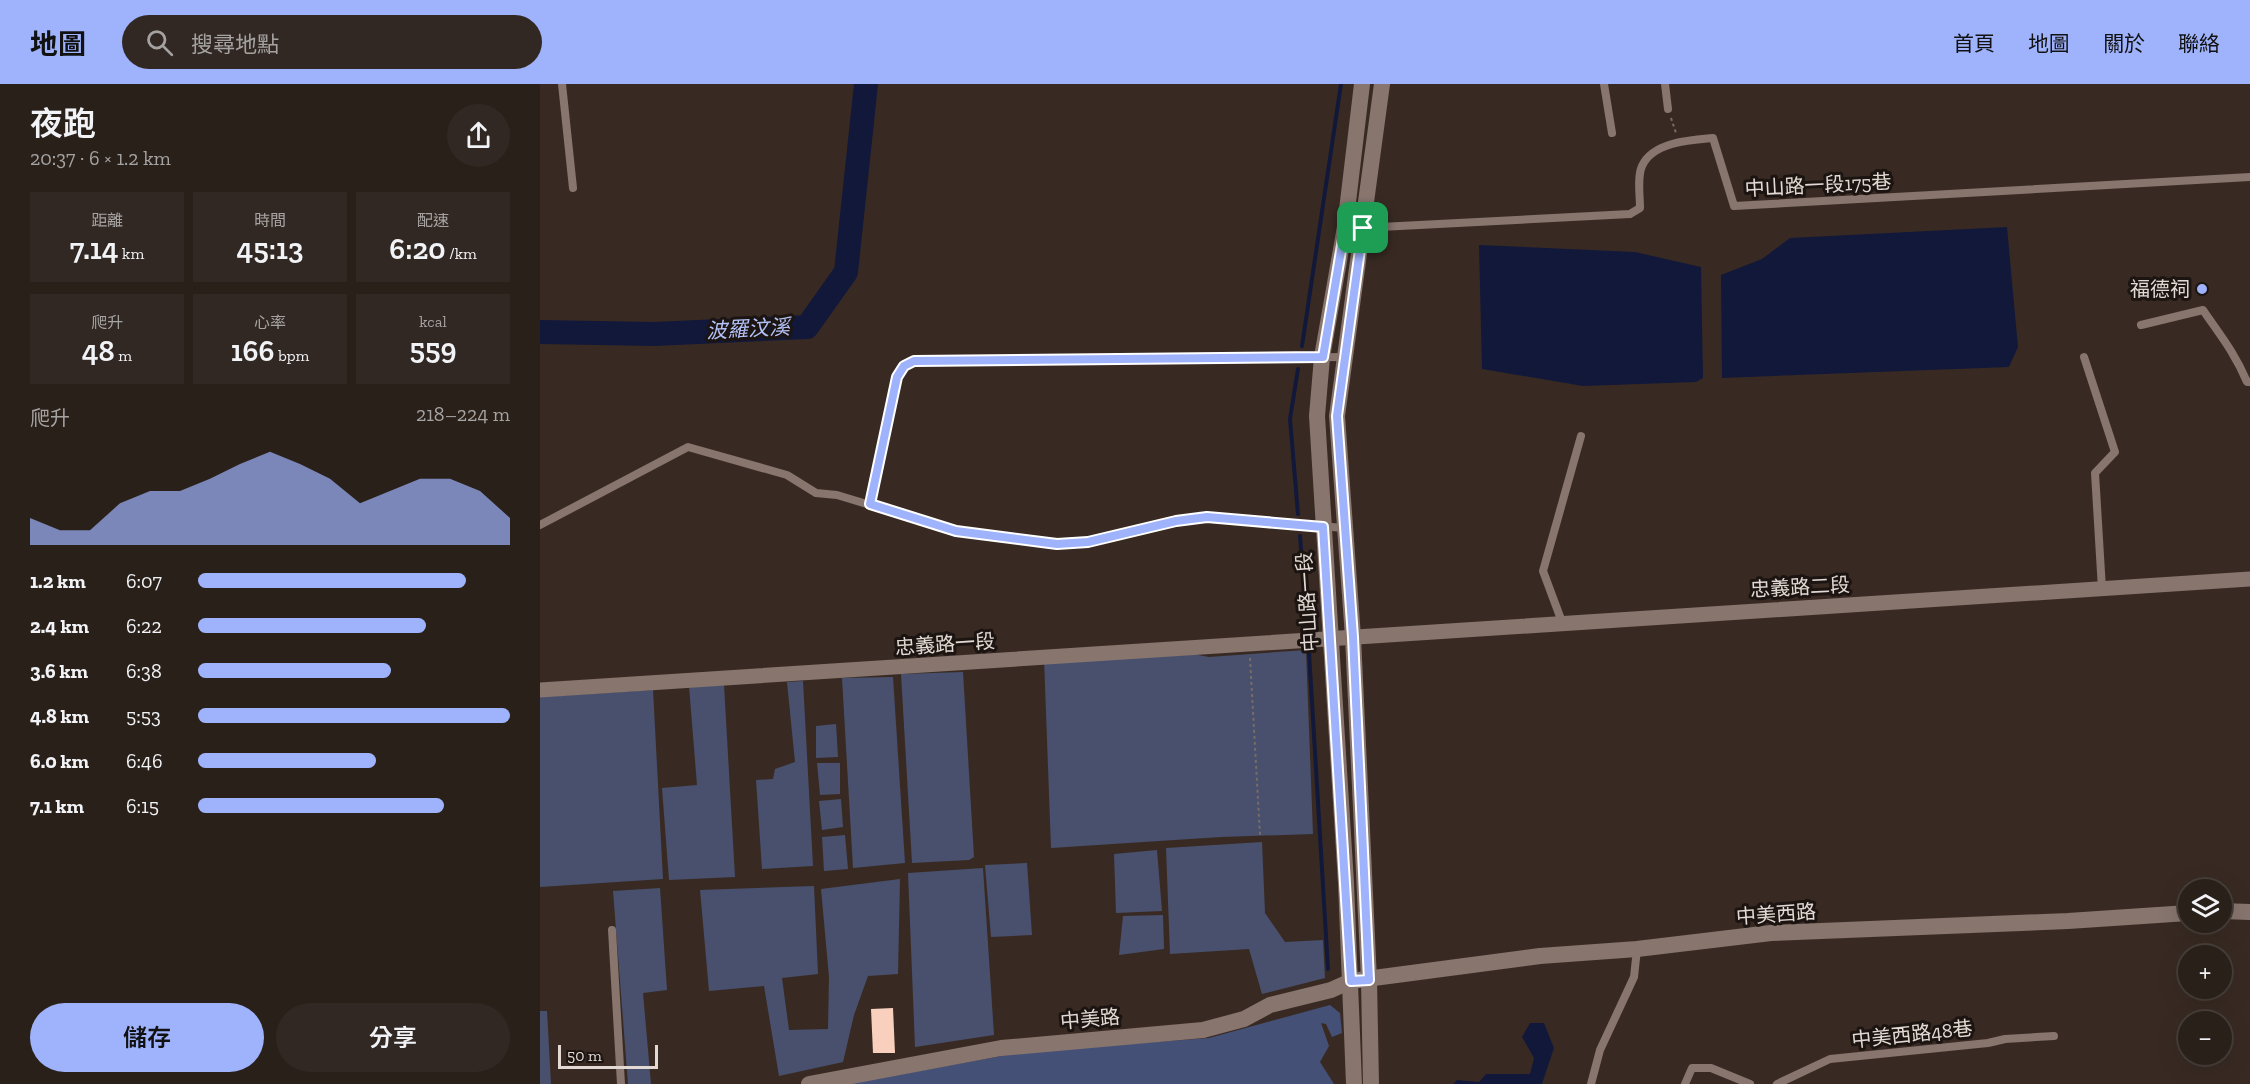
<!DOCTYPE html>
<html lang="zh-TW">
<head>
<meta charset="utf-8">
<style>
	body { margin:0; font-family:"Zilla Slab","Noto Sans TC",serif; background:#322823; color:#f1f3f6; height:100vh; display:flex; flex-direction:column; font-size:22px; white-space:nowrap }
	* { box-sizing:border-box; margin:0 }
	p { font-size:20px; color:#a5a3a2 }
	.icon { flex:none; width:33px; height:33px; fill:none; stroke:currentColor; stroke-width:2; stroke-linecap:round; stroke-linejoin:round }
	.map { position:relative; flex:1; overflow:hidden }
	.side { display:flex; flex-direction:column; background:#2a201a; width:540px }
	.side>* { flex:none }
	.controls { position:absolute; left:1638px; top:795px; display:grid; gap:12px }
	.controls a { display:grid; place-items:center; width:54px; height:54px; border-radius:50%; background:#2a201a; box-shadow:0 6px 24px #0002,0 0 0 2px #463e39; font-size:30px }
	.scale { position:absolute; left:18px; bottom:15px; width:100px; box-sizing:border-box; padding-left:6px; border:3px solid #e3d9d4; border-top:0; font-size:16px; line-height:21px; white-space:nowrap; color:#e3d9d4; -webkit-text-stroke:4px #1b1411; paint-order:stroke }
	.pin { position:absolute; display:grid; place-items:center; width:51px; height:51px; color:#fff; margin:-26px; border-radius:12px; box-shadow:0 3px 9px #0006 }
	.round { display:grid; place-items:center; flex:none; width:63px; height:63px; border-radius:32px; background:#322823 }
	.summary { display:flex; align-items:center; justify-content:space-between; height:102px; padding:0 30px }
	h1 { font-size:33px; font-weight:600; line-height:45px }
	.metrics { display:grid; grid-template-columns:repeat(3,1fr); gap:9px; height:102px; padding:6px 30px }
	.metrics div { display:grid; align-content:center; border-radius:0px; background:#322823; text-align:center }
	.metrics b { font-size:30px; font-weight:600 }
	.metrics small { font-size:16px; font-weight:400 }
	.metrics p { font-size:16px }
	.chart { height:168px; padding:12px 30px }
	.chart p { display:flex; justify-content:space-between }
	.chart svg { width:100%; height:108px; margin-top:6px; fill:#9fb3fd; opacity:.7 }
	.action { display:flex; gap:12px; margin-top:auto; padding:12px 30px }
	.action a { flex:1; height:69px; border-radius:36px; background:#9fb3fd; color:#111; font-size:24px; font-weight:600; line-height:69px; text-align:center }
	.action a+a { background:#322823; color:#f1f3f6 }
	ul { padding:0 30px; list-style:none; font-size:20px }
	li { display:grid; grid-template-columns:96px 72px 1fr; align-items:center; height:45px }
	li i { height:15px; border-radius:8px; background:#9fb3fd }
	header { display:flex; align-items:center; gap:36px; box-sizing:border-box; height:84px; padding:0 30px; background:#9fb3fd; color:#111 }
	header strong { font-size:28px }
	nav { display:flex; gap:33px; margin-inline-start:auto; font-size:21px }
	.search { width:420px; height:54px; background:#322823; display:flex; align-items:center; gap:15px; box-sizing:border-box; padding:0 21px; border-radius:33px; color:#a5a3a2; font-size:22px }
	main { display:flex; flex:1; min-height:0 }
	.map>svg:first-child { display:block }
</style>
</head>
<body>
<header>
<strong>地圖</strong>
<div class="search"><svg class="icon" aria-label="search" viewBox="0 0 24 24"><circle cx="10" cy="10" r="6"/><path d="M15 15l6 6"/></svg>搜尋地點</div>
<nav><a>首頁</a><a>地圖</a><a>關於</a><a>聯絡</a></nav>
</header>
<main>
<section class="side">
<div class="summary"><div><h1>夜跑</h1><p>20:37 · 6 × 1.2 km</p></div><a class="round"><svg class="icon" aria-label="share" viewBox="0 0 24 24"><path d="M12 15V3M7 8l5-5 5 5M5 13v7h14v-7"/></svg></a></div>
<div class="metrics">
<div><p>距離</p><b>7.14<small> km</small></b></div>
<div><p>時間</p><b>45:13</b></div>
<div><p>配速</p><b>6:20<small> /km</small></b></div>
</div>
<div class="metrics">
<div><p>爬升</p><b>48<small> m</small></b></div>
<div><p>心率</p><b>166<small> bpm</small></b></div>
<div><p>kcal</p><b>559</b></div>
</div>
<div class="chart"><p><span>爬升</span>218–224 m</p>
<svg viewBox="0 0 160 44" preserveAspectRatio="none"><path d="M0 44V33L10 38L20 38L30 27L40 22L50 22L60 17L70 11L80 6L90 11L100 17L110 27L120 22L130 17L140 17L150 22L160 33V44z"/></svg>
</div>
<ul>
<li><b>1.2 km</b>6:07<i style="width:86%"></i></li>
<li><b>2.4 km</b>6:22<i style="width:73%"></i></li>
<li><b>3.6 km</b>6:38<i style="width:62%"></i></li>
<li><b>4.8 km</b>5:53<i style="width:100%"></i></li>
<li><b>6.0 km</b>6:46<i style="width:57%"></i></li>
<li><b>7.1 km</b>6:15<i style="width:79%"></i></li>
</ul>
<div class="action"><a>儲存</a><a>分享</a></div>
</section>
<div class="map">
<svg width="1710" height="1000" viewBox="0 0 1710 1000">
	<rect width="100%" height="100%" fill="#382a23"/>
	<!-- green -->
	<g fill="#48506d">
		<polygon points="632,566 669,573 766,566 773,750 681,753 511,764 504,574"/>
		<polygon points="423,588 434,773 429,776 372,779 361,590"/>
		<polygon points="353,593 365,779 313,784 302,594"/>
		<polygon points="263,597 273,782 222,785 216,696 233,695 235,685 255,678 247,598"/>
		<polygon points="184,601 195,793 129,796 122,704 157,701 149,602"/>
		<polygon points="113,606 123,795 0,803 0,613"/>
		<polygon points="296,640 298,673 276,674 276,642"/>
		<polygon points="277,679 300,679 300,710 280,711"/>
		<polygon points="301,715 303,743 282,746 279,717"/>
		<polygon points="305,751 308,785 284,787 282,753"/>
		<polygon points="722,758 725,829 745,858 783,856 785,894 722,910 709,865 630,870 626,764"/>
		<polygon points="617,766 622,827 576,829 574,770"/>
		<polygon points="487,779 492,851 451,853 445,781"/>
		<polygon points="443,784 454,951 375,963 368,789"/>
		<polygon points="360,795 358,890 328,892 314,931 303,978 239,992 224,902 169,907 160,806 274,802 278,890 242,894 249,946 288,945 289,893 281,805"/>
		<polygon points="120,804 127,906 103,909 111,1000 88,1000 73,807"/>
		<polygon points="623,831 624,865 579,871 583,832"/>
		<polygon points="0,927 7,927 11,1000 0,1000"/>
	</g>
	<!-- forest -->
	<polygon fill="#455077" points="790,921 800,929 802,949 792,953 786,940 781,939 789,962 780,978 794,1000 307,1000 483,968 669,954"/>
	<!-- water -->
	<g fill="#12183a">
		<polygon points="1467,143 1478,263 1469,283 1182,294 1181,191 1222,175 1250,154"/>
		<polygon points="939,161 1095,168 1161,183 1163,294 1156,298 1043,302 942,285"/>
		<polygon points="990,939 1004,939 1014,964 1002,1000 913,1000 917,996 939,998 946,990 990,990 994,974 982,953"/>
	</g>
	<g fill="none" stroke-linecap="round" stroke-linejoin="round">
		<!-- stream -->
		<g stroke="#12183a" stroke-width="4">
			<polyline points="762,262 801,0"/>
			<polyline points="758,430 750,335 758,285"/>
			<polyline points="760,452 767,544"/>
			<polyline points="769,568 788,885"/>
		</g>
		<!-- river -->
		<polyline stroke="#12183a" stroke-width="24" points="0,248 114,250 267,243 306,188 326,0"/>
	</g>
	<!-- building -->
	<polygon fill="#f9d0be" points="353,924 355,969 333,969 331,925"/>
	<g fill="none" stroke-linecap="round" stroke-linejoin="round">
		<!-- path -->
		<g stroke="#786c65" stroke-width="2" stroke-dasharray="3 3" stroke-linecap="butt">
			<polyline points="1131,34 1136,49"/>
			<polyline points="710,574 720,751"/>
		</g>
		<!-- service -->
		<g stroke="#87756e" stroke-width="8">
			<polyline points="22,0 33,104"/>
			<polyline points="1064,0 1072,49"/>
			<polyline points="1125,0 1128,25"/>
			<path d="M 821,144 L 1090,130 L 1100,124 C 1100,112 1097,93 1102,82 C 1113,58 1150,56 1173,54 L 1194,122 L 1710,93"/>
			<path d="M 1601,241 L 1663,226 C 1680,251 1695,269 1707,298 L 1710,298"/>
			<polyline points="1544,273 1575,368 1555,389 1562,505"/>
			<polyline points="330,420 357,293 364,281 374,277 805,273"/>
			<polyline points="0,441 148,363 247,391 276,409 297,411 416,447 517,460 548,458 636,437 667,433 804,444"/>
			<polyline points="1022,538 1003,487 1041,352"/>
			<polyline points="72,846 81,1000"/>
			<polyline points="1051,1000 1060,966 1094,893 1097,865"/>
			<polyline points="1145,1000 1152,984 1171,984 1210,1000"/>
			<polyline points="1237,1000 1290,975 1448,959 1465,955 1514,952"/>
		</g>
		<!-- minor -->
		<polyline stroke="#87756e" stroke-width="15" points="0,606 1710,495"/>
		<!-- tertiary -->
		<g stroke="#87756e" stroke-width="16">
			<polyline points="1682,827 1710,828"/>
			<polyline points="269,1000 461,964 663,946 704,935 730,921 791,906 811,897 1000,872 1097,865 1231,849 1528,837 1648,829"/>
			<polyline points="814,1000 806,799 777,332 782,273 805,143 822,0"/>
			<polyline points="831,1000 829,896 813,553 797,332 842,0"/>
		</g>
	</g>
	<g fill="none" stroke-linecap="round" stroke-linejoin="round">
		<defs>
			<polygon id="route" points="805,143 823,144 797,332 813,553 829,896 811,897 783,443 667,433 636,437 548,458 517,460 416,447 330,420 357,293 364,282 374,277 783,273"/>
		</defs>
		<!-- route casing -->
		<use href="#route" stroke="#fff" stroke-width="12"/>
		<!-- route -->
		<use href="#route" stroke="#9fb3fd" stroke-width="8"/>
	</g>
	<!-- markers -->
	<circle fill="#9fb3fd" stroke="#1b1411" stroke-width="2" cx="1662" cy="205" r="6"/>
	<g text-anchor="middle" stroke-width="6" stroke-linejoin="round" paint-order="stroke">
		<!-- street labels -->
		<g font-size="20" fill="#e3d9d4" stroke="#1b1411">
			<text transform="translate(1278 101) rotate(-3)" y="7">中山路一段175巷</text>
			<text transform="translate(1260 503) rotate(-3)" y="7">忠義路二段</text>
			<text transform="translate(767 518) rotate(-94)" y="7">中山路一段</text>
			<text transform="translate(405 560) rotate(-4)" y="7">忠義路一段</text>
			<text transform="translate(1236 830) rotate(-4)" y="7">中美西路</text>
			<text transform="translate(550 935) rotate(-5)" y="7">中美路</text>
			<text transform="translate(1372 950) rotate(-6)" y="7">中美西路48巷</text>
		</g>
		<!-- poi labels -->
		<g font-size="20" fill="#e3d9d4" stroke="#1b1411" text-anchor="end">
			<text x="1650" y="212">福德祠</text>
		</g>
		<!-- water labels -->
		<g font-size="21" font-style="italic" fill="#b2c1f6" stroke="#1b1411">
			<text transform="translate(208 245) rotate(-3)" y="7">波羅汶溪</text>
		</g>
	</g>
</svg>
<div class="controls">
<a><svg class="icon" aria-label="layers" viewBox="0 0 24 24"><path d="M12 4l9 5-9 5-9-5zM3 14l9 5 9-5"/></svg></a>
<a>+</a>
<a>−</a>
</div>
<div class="scale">50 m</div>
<div class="pin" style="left:823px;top:144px;background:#1e9e55"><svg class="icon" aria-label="arrive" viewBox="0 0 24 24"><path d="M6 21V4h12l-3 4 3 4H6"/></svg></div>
</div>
</main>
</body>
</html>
